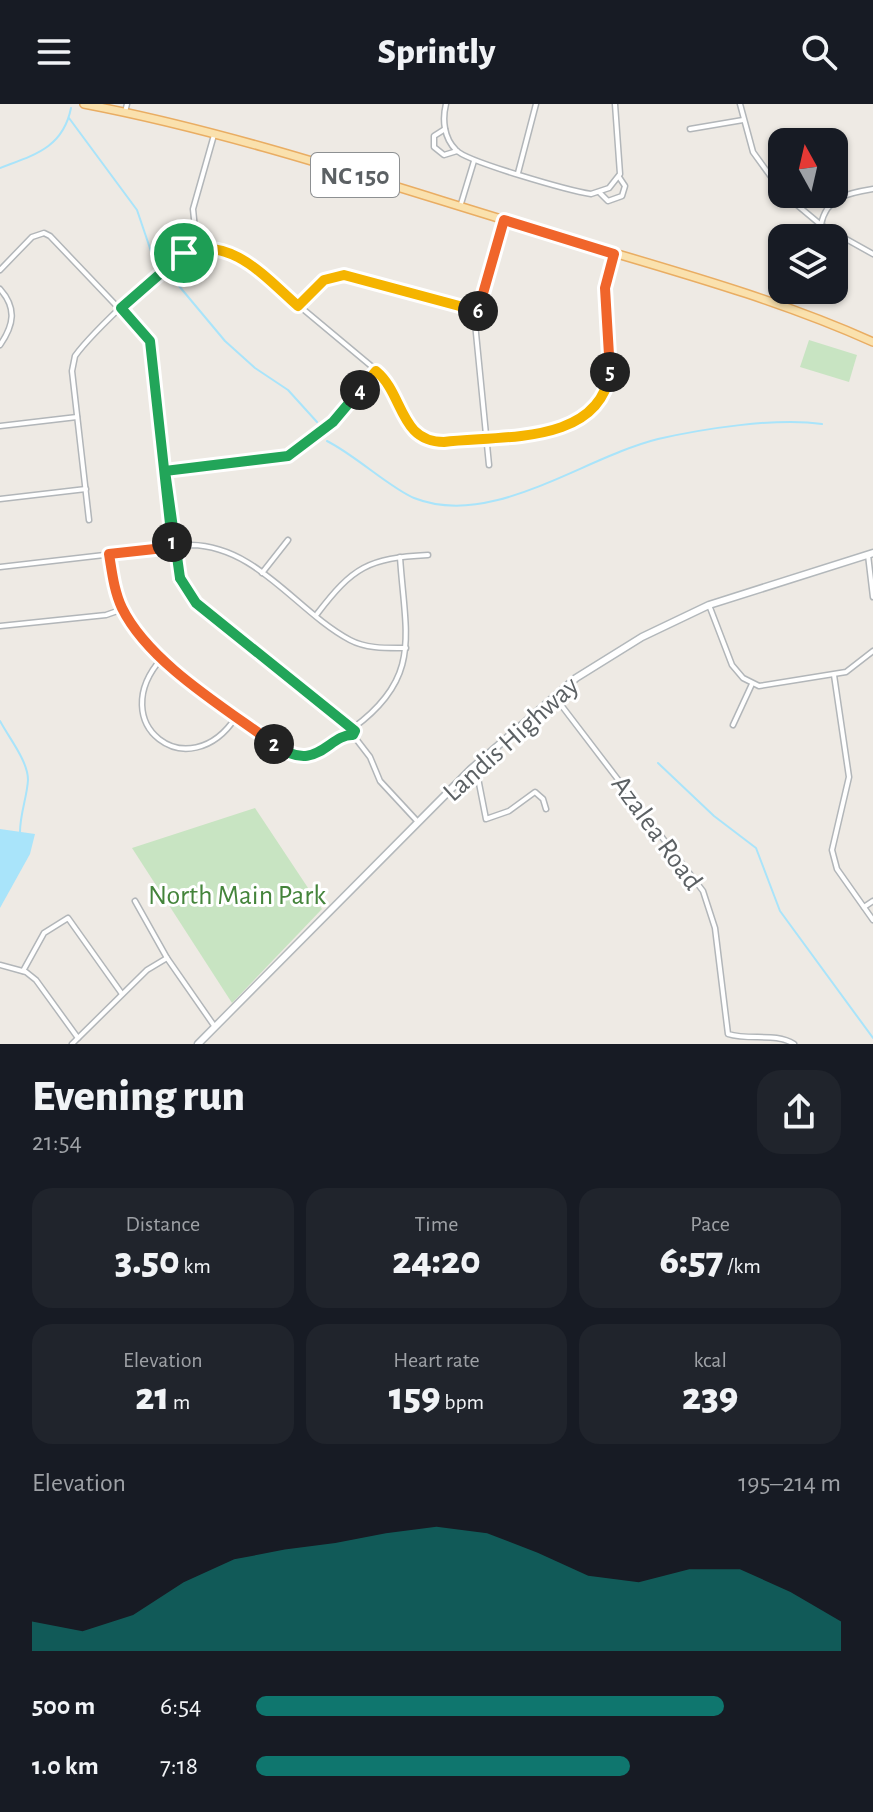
<!DOCTYPE html>
<html lang="en">
<head>
<meta charset="utf-8">
<style>
	body { margin:0; font-family:"Alegreya Sans",sans-serif; background:#20242c; color:#f1f3f6; height:100vh; display:flex; flex-direction:column; font-size:30px; white-space:nowrap }
	* { box-sizing:border-box; margin:0 }
	p { font-size:26px; color:#9ea1a6 }
	.icon { flex:none; width:44px; height:44px; fill:none; stroke:currentColor; stroke-width:2; stroke-linecap:round; stroke-linejoin:round }
	.map { position:relative; height:940px; overflow:hidden }
	.drawer { display:flex; flex-direction:column; background:#171b24; flex:1 }
	.drawer>* { flex:none }
	.needle { width:52px; rotate:352deg }
	.controls { position:absolute; left:768px; top:24px; display:grid; gap:16px }
	.controls a { display:grid; place-items:center; width:80px; height:80px; border-radius:16px; background:#171b24; box-shadow:0 2px 6px #0004; font-size:40px }
	.pin { position:absolute; display:grid; place-items:center; width:68px; height:68px; color:#fff; margin:-34px; border:4px solid #fff; border-radius:50%; box-shadow:0 2px 8px #0007 }
	.km { position:absolute; width:40px; height:40px; margin:-20px; border-radius:50%; background:#222; color:#fff; font-size:22px; line-height:40px; text-align:center }
	.round { display:grid; place-items:center; flex:none; width:84px; height:84px; border-radius:24px; background:#20242c }
	.headline { display:flex; align-items:center; justify-content:space-between; height:136px; padding:0 32px }
	h1 { font-size:44px; font-weight:800; line-height:60px }
	.stats { display:grid; grid-template-columns:repeat(3,1fr); gap:12px; height:136px; padding:8px 32px }
	.stats div { display:grid; align-content:center; border-radius:20px; background:#20242c; text-align:center }
	.stats b { font-size:40px; font-weight:800 }
	.stats small { font-size:22px; font-weight:400 }
	.stats p { font-size:22px }
	.chart { height:224px; padding:16px 32px }
	.chart p { display:flex; justify-content:space-between }
	.chart svg { width:100%; height:144px; margin-top:8px; fill:#0f766e; opacity:.7 }
	ul { padding:0 32px; list-style:none; font-size:26px }
	li { display:grid; grid-template-columns:128px 96px 1fr; align-items:center; height:60px }
	li i { height:20px; border-radius:10px; background:#0f766e }
	header { display:flex; justify-content:space-between; align-items:center; height:104px; padding:0 32px; background:#171b24; font-size:36px; font-weight:800 }
	.map>svg:first-child { display:block }
</style>
</head>
<body>
<header><svg class="icon" aria-label="menu" viewBox="0 0 24 24"><path d="M4 6h16M4 12h16M4 18h16"/></svg>Sprintly<svg class="icon" aria-label="search" viewBox="0 0 24 24"><circle cx="10" cy="10" r="6"/><path d="M15 15l6 6"/></svg></header>
<div class="map">
<svg width="873" height="940" viewBox="0 0 873 940">
	<rect width="100%" height="100%" fill="#eeeae4"/>
	<!-- green -->
	<g fill="#c8e4c2">
		<polygon points="809,236 857,251 849,278 800,263"/>
		<polygon points="255,704 322,805 232,899 132,744"/>
	</g>
	<!-- water -->
	<polygon fill="#a9e4fa" points="0,725 35,730 30,750 0,804"/>
	<g fill="none" stroke-linecap="round" stroke-linejoin="round">
		<!-- stream -->
		<g stroke="#a9e4fa" stroke-width="2">
			<polyline points="69,14 137,106 154,156"/>
			<path d="M 0,64 C 34,51 63,44 71,4"/>
			<polyline points="174,176 225,237 255,264 288,286 317,318"/>
			<path d="M 327,337 C 355,351 390,384 414,394 C 492,425 582,354 658,335 C 702,325 777,313 822,320"/>
			<path d="M 0,617 C 9,634 28,657 28,676 C 27,693 20,710 20,728"/>
			<polyline points="658,659 714,712 756,744 780,807 873,934"/>
		</g>
		<defs>
			<g id="minor">
				<path d="M 446,0 C 442,16 444,34 456,46 C 467,58 571,87 591,90 L 609,84 L 620,70 L 615,0"/>
				<polyline points="740,0 753,48 782,88"/>
				<polyline points="125,8 127,0"/>
				<polyline points="445,25 434,32 434,43 444,51 457,47"/>
				<polyline points="690,25 743,16"/>
				<polyline points="518,69 536,0"/>
				<polyline points="600,89 608,97 622,92 625,82 619,73"/>
				<polyline points="784,90 821,121 873,150"/>
				<polyline points="460,103 474,57"/>
				<path d="M 821,121 C 826,93 848,89 873,85"/>
				<polyline points="197,145 193,105 214,31"/>
				<path d="M 0,166 L 32,133 L 44,129 L 50,132 L 150,237 L 179,473 C 211,533 301,569 347,624"/>
				<path d="M 0,185 C 17,204 14,221 0,241"/>
				<polyline points="298,202 324,176 344,171 477,208"/>
				<polyline points="0,322 77,313"/>
				<polyline points="489,361 475,219 504,116"/>
				<polyline points="165,367 288,352 333,318 376,267"/>
				<polyline points="0,395 86,385"/>
				<path d="M 89,416 L 72,267 L 75,252 C 90,231 169,154 190,147 C 208,141 228,145 243,155 L 388,276 L 412,327 L 433,338 L 444,338 L 555,326 C 585,318 603,301 610,270 L 605,184 L 614,150"/>
				<path d="M 109,450 C 113,477 119,502 134,524 C 153,551 274,651 303,652 C 320,652 333,640 346,631"/>
				<polyline points="868,451 873,493"/>
				<path d="M 0,463 L 191,441 C 257,442 296,507 350,536 C 367,545 387,544 406,544"/>
				<polyline points="262,469 288,436"/>
				<polyline points="709,501 732,561 743,574 759,582 846,568 873,547"/>
				<path d="M 317,510 C 353,463 368,454 428,451"/>
				<polyline points="0,522 106,511 123,505"/>
				<path d="M 162,554 C 103,620 189,685 236,613"/>
				<polyline points="834,571 849,673 832,746 837,765 873,816"/>
				<path d="M 555,593 L 703,787 L 715,824 L 728,930 C 750,937 775,928 794,940"/>
				<polyline points="733,621 752,580"/>
				<circle cx="350" cy="627" r="5"/>
				<path d="M 353,624 C 423,573 405,530 400,453"/>
				<polyline points="353,631 370,653 380,677 418,718"/>
				<polyline points="471,665 477,669 486,715 509,707 535,688 543,695 546,705"/>
				<polyline points="135,797 167,854 215,923"/>
				<polyline points="864,803 873,797"/>
				<polyline points="0,861 26,868 36,876 78,934"/>
				<polyline points="23,867 44,829 68,814 122,890"/>
				<polyline points="72,940 147,866 167,854"/>
			</g>
			<polyline id="secondary" points="198,940 471,665 576,574 642,533 709,501 873,449"/>
			<path id="primary" d="M 84,0 C 236,29 385,80 534,125 C 647,160 764,189 873,238"/>
		</defs>
		<!-- minor casing -->
		<use href="#minor" stroke="#b2b6b9" stroke-width="7"/>
		<!-- secondary casing -->
		<use href="#secondary" stroke="#b3b8bb" stroke-width="9"/>
		<!-- primary casing -->
		<use href="#primary" stroke="#e9ad63" stroke-width="10"/>
		<!-- minor -->
		<use href="#minor" stroke="#fff" stroke-width="4"/>
		<!-- secondary -->
		<use href="#secondary" stroke="#fff" stroke-width="6"/>
		<!-- primary -->
		<use href="#primary" stroke="#fae1ad" stroke-width="7"/>
	</g>
	<g fill="none" stroke-linecap="round" stroke-linejoin="round">
		<defs>
			<polyline id="split-1" points="172,438 150,237 121,204 184,149"/>
			<path id="split-2" d="M 172,438 L 173,443 L 109,450 C 112,468 114,487 122,504 C 149,559 225,604 274,640"/>
			<path id="split-3" d="M 180,474 L 196,499 L 355,627 L 353,631 C 328,630 317,672 274,640"/>
			<polyline id="split-4" points="180,474 165,367 288,352 333,318 360,286"/>
			<path id="split-5" d="M 360,286 L 376,267 C 404,290 399,338 444,338 C 500,331 599,342 610,268"/>
			<polyline id="split-6" points="478,207 504,116 614,150 605,184 610,268"/>
			<path id="split-7" d="M 184,149 C 231,131 266,174 298,202 L 324,176 L 344,171 L 478,207"/>
		</defs>
		<!-- split-1 casing -->
		<use href="#split-1" stroke="#fff" stroke-width="16"/>
		<!-- split-2 casing -->
		<use href="#split-2" stroke="#fff" stroke-width="16"/>
		<!-- split-3 casing -->
		<use href="#split-3" stroke="#fff" stroke-width="16"/>
		<!-- split-4 casing -->
		<use href="#split-4" stroke="#fff" stroke-width="16"/>
		<!-- split-5 casing -->
		<use href="#split-5" stroke="#fff" stroke-width="16"/>
		<!-- split-6 casing -->
		<use href="#split-6" stroke="#fff" stroke-width="16"/>
		<!-- split-7 casing -->
		<use href="#split-7" stroke="#fff" stroke-width="16"/>
		<!-- split-1 -->
		<use href="#split-1" stroke="#22a559" stroke-width="10"/>
		<!-- split-2 -->
		<use href="#split-2" stroke="#f0652b" stroke-width="10"/>
		<!-- split-3 -->
		<use href="#split-3" stroke="#22a559" stroke-width="10"/>
		<!-- split-4 -->
		<use href="#split-4" stroke="#22a559" stroke-width="10"/>
		<!-- split-5 -->
		<use href="#split-5" stroke="#f5b400" stroke-width="10"/>
		<!-- split-6 -->
		<use href="#split-6" stroke="#f0652b" stroke-width="10"/>
		<!-- split-7 -->
		<use href="#split-7" stroke="#f5b400" stroke-width="10"/>
	</g>
	<g text-anchor="middle" stroke-width="6" stroke-linejoin="round" paint-order="stroke">
		<!-- shield labels -->
		<rect fill="#fff" stroke="#8d9092" stroke-width="2" x="311" y="49" width="88" height="44" rx="6"/>
		<g font-size="26" font-weight="bold" fill="#5c6164">
			<text x="355" y="80">NC 150</text>
		</g>
		<!-- street labels -->
		<g font-size="28" fill="#5c6164" stroke="#fff">
			<text transform="translate(510 634) rotate(-42)" y="10">Landis Highway</text>
			<text transform="translate(658 728) rotate(54)" y="10">Azalea Road</text>
		</g>
		<!-- park labels -->
		<g font-size="28" fill="#44843b" stroke="#fff">
			<text x="237" y="800">North Main Park</text>
		</g>
	</g>
</svg>
<div class="controls">
<a><svg class="needle" viewBox="-14 -14 28 28"><path d="M0-13l5 13h-10z" fill="#e53935"/><path d="M0 13l5-13h-10z" fill="#9ea1a6"/></svg></a>
<a><svg class="icon" aria-label="layers" viewBox="0 0 24 24"><path d="M12 4l9 5-9 5-9-5zM3 14l9 5 9-5"/></svg></a>
</div>
<div class="pin" style="left:184px;top:149px;background:#1e9e55"><svg class="icon" aria-label="arrive" viewBox="0 0 24 24"><path d="M6 21V4h12l-3 4 3 4H6"/></svg></div>
<b class="km" style="left:172px;top:438px">1</b>
<b class="km" style="left:274px;top:640px">2</b>
<b class="km" style="left:360px;top:286px">4</b>
<b class="km" style="left:610px;top:268px">5</b>
<b class="km" style="left:478px;top:207px">6</b>
</div>
<section class="drawer">
<div class="headline"><div><h1>Evening run</h1><p>21:54</p></div><a class="round"><svg class="icon" aria-label="share" viewBox="0 0 24 24"><path d="M12 15V3M7 8l5-5 5 5M5 13v7h14v-7"/></svg></a></div>
<div class="stats">
<div><p>Distance</p><b>3.50<small> km</small></b></div>
<div><p>Time</p><b>24:20</b></div>
<div><p>Pace</p><b>6:57<small> /km</small></b></div>
</div>
<div class="stats">
<div><p>Elevation</p><b>21<small> m</small></b></div>
<div><p>Heart rate</p><b>159<small> bpm</small></b></div>
<div><p>kcal</p><b>239</b></div>
</div>
<div class="chart"><p><span>Elevation</span>195–214 m</p>
<svg viewBox="0 0 160 44" preserveAspectRatio="none"><path d="M0 44V35L10 38L20 33L30 23L40 16L50 13L60 11L70 8L80 6L90 8L100 14L110 21L120 23L130 19L140 19L150 26L160 35V44z"/></svg>
</div>
<ul>
<li><b>500 m</b>6:54<i style="width:80%"></i></li>
<li><b>1.0 km</b>7:18<i style="width:64%"></i></li>
</ul>
</section>
</body>
</html>
